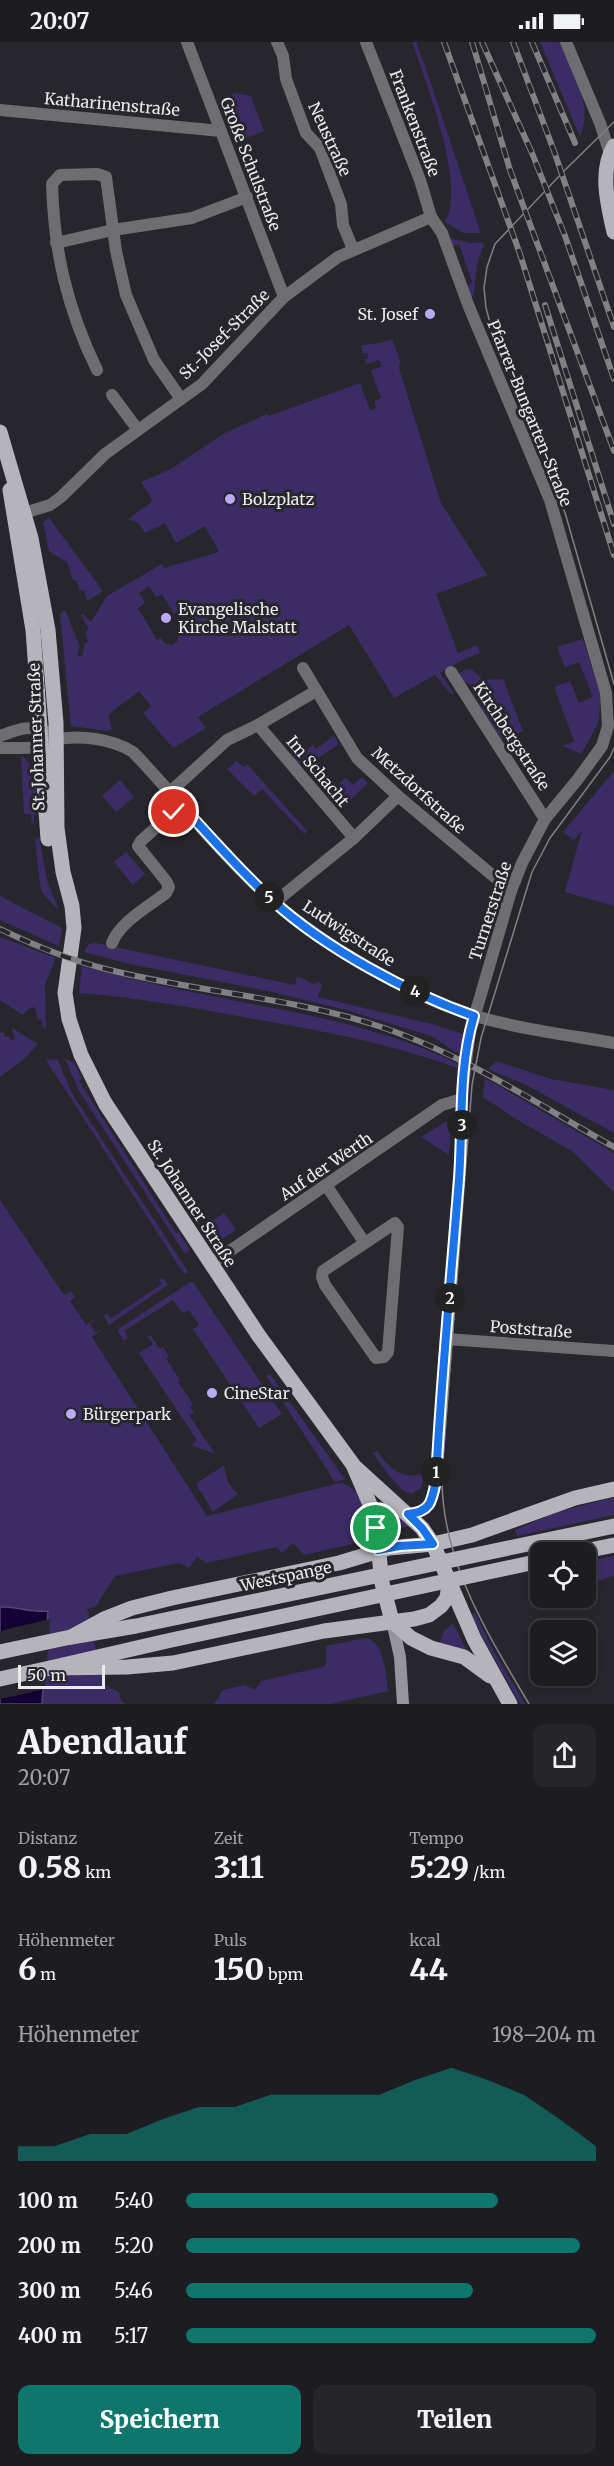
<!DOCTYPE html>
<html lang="de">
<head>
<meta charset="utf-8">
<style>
	body { margin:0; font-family:Merriweather,serif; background:#25252a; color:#f1f3f6; height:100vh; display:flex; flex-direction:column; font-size:22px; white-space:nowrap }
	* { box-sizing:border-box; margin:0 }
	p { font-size:20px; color:#a0a1a5 }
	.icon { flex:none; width:33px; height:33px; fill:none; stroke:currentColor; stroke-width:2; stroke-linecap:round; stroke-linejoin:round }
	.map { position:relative; height:1662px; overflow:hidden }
	.sheet { display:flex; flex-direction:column; background:#1d1c21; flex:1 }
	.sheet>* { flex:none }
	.tools { position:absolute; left:530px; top:1500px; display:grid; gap:12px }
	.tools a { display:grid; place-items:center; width:66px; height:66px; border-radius:12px; background:#1d1c21; box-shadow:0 3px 9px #0003,0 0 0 2px #3b3a3f; font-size:30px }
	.scale { position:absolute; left:18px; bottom:15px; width:87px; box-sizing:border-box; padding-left:6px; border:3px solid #ebeaee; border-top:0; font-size:16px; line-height:21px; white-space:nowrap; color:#ebeaee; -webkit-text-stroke:4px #27262c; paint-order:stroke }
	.pin { position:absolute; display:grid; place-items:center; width:51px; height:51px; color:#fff; margin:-26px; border:3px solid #fff; border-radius:50%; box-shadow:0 2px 6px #0007 }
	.km { position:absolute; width:30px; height:30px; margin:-15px; border-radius:50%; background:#222; color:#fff; font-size:16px; line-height:30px; text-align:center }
	.round { display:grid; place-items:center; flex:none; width:63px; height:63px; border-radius:12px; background:#25252a }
	.head { display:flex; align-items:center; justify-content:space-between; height:102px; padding:0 18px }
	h1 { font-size:33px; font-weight:800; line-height:45px }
	.stats { display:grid; grid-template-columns:repeat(3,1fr); gap:9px; height:102px; padding:6px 18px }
	.stats div { display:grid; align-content:center }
	.stats b { font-size:30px; font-weight:800 }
	.stats small { font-size:16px; font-weight:400 }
	.stats p { font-size:16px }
	.chart { height:168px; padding:12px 18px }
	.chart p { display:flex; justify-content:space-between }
	.chart svg { width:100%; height:108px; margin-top:6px; fill:#0f766e; opacity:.7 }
	.primary-button { display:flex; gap:12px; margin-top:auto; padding:12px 18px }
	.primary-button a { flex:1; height:69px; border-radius:12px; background:#0f766e; color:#fff; font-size:24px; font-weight:800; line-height:69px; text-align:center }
	.primary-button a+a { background:#25252a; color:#f1f3f6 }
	ul { padding:0 18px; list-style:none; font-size:20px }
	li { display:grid; grid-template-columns:96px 72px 1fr; align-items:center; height:45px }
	li i { height:15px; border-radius:8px; background:#0f766e }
	.status { display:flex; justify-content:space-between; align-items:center; height:42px; padding:0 30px; background:#1d1c21; direction:ltr }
	.status svg { height:16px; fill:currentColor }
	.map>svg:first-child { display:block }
</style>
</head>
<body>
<div class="status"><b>20:07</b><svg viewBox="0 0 49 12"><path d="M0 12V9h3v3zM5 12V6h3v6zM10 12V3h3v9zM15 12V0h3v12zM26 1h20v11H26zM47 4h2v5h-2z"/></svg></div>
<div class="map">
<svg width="614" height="1662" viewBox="0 0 614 1662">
	<rect width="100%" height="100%" fill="#27262c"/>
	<!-- green -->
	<g fill="#3c2c65" fill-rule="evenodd">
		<path d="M 412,0 L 416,0 L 426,27 L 481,191 L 463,191 L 445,180 C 467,143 426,41 412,0 Z"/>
		<path d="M 540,0 L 559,0 C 573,32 594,60 580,95 Z"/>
		<polygon points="236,51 251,54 264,89 234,101 218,58"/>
		<polygon points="448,196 471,201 482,200 484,202 477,222 474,252 470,258 466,247 472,240 459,202 450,205"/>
		<path d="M 392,297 L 400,318 L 399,326 L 441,461 L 487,533 L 436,552 L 458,611 L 477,603 L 480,611 L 461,619 L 440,631 L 454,651 L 451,652 L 435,633 L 394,656 L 349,583 L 198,675 L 206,686 L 173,706 L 143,671 L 151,664 L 139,649 L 108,673 L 112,687 L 108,689 L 71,684 L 60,572 L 65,568 L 80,605 L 77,613 L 82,615 L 85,601 L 88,599 L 85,590 L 89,588 L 81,573 L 83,572 L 91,580 L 107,554 L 162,522 L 164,526 L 219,510 L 205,484 L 176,501 L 165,481 L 145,491 L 139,481 L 128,477 L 153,459 L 141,440 L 171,427 L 225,391 L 267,372 L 269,374 L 360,341 L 370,368 L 376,366 L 374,359 L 381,356 L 371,329 L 382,324 L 379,318 L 367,322 L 365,318 L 369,316 L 367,311 L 363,312 L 361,304 C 371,301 382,302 392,297 ZM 149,544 L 156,555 L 162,552 L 174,572 L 184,567 L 191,579 L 177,588 L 179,592 L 177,600 L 171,603 L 164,601 L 161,596 L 157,598 L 138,566 L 145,561 L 139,551 Z"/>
		<polygon points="49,476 103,549 87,559 84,548 80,549 76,538 73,538 67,520 49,509 43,480"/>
		<polygon points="583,597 601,655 598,682 581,712 563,704 574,699 554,645 570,639 579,661 593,655 579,620 565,625 557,605"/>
		<path d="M 471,627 L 484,638 L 503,637 L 523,689 L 502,698 L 479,661 C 484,647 474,644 464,640 L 459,632 L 464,628 Z"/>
		<polygon points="334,694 339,702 317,717 336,744 346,736 353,743 362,735 368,741 345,763 305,716 297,723 293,718 313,703 316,707"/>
		<path d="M 21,714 C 38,720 39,768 32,783 L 31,772 L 24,772 Z"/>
		<polygon points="237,719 243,725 247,722 307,789 304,792 262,747 254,754 227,727"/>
		<polygon points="614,729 614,864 565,850 582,788 574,798 563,790"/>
		<polygon points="120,738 134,755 116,770 102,754"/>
		<polygon points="39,795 47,838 59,869 42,850 40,844 35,798"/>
		<polygon points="126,810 145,832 133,843 114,820"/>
		<polygon points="0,854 62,886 59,904 0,878"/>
		<polygon points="0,895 56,916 45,942 46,986 43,985 41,977 38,978 35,965 28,967 23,973 0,958"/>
		<polygon points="96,901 295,943 297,934 313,942 318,940 322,942 318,955 436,983 463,992 459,1012 431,994 346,968 272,950 130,922 84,910 89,902"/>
		<path d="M 82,924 C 126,936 171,946 216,955 C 298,971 382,984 458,1022 L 457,1026 C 387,1000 315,988 243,975 C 188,965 134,955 79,951 Z"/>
		<polygon points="12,986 38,1002 23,1018 0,1035 0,991 4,990 5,995 9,994 10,998 15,997"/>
		<polygon points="57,1017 73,1053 188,1230 184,1232 46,1018"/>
		<polygon points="65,1017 74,1021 82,1036 79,1039 176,1191 179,1191 190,1208 185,1212 79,1049"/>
		<polygon points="497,1019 551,1037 614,1048 614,1091 528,1044 488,1027"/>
		<polygon points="485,1036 614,1111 614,1150 572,1109 516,1077 483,1055"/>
		<polygon points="447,1079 451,1083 449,1113 421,1095"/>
		<path d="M 0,1158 L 64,1253 L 71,1249 L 75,1255 L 70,1259 L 86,1283 L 96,1276 L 90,1282 L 95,1290 L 103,1287 L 92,1295 L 207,1474 L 340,1441 C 358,1443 369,1470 369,1486 L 356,1487 L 353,1502 L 304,1513 L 293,1501 L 282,1511 L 276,1505 L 207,1521 L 197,1515 L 189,1526 L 179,1521 L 115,1534 L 96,1564 L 87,1567 L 104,1643 L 119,1650 L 121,1659 L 126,1662 L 0,1662 Z"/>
		<polygon points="224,1171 236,1188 221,1198 209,1181"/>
		<polygon points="159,1236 164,1237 168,1243 109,1283 103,1273 107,1271 111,1276 162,1242"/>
		<polygon points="190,1240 193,1240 282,1372 259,1386 193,1287 199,1283 189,1268 183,1271 173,1258 124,1289 128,1296 124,1299 117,1288"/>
		<polygon points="151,1294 160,1307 163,1305 169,1314 166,1317 180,1338 178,1340 193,1362 190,1365 194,1370 189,1373 215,1412 191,1403 197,1398 139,1311 153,1302 148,1295"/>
		<polygon points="270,1332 345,1437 335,1440 266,1334"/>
		<path d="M 377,1409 C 388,1425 399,1436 420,1433 L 425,1427 L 421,1446 L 411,1452 L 402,1448 L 390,1435 L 373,1411 Z"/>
		<polygon points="224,1423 228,1441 238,1452 213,1470 196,1442"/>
		<polygon points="614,1455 614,1473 517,1494 515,1488 554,1471"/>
		<polygon points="381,1459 384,1459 413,1484 385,1488 379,1462"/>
		<polygon points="614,1514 614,1534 585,1543 585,1520"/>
		<polygon points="475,1571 493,1608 525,1662 520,1662 470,1573"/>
		<polygon points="453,1581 466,1607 466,1610 439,1601 444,1589"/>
		<path d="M 366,1596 C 385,1601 386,1632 388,1649 L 330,1662 L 214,1662 L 223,1648 L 245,1643 L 255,1648 L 261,1639 L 326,1624 L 326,1604 Z"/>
	</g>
	<!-- water -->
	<path fill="#150036" stroke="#55466d" stroke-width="1.5" d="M 0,1565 C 17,1564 31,1571 48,1569 L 42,1662 L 0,1662 Z"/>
	<!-- pier -->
	<polygon fill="#27262c" points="50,1577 45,1647 0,1657 0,1589"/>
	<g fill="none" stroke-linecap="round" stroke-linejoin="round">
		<!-- street -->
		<g stroke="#6e6d71" stroke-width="12">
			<polyline points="187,0 284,255"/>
			<polyline points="277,0 283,14 286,37 306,91 320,106 341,162 343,183 353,207"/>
			<polyline points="366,0 420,138 431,175"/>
			<polyline points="566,0 600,81 610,112"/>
			<polyline points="0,68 221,89"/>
			<polyline points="56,201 113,188 192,176 247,155"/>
			<path d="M 97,328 C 67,266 54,210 52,142 L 60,133 L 97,132 L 106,135 L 116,209 L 126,253 L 154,318 L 181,357"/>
			<polyline points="112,353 138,388"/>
			<polyline points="24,471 50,463 61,455 105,412 202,342 284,255 338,215 431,175"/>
			<polyline points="303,626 357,716 398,754 511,849"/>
			<polyline points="451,630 545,777"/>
			<polyline points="258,683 354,796"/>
			<path d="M 0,694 C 14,689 32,681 46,690"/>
			<path d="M 0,706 C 13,706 30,707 42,704 C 47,702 51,699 55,698 C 78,692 113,697 133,710 C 180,759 222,814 273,859 C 323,903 412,955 475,974 C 520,987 568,993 614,1001"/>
			<polyline points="170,750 227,698 258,683 316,649"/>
			<polyline points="275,860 354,796 398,754"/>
			<path d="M 112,901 C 120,880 148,865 166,851 L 169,845 L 166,839 L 138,804 L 141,799 L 181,763"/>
			<polyline points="326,1143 364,1200"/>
			<polygon points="395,1181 398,1185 388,1310 384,1315 376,1316 325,1243 322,1235 323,1229"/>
			<polyline points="211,1222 442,1063 462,1057"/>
			<polyline points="446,1297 614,1309"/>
			<path d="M 408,1472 C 431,1470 432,1459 436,1439 L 461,1109 L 462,1050 L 470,990 L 511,849 L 522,821 L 545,777 L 578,737 L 602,704 L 608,684 L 606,651 L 550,458 L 469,265 L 442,191 L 431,175"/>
		</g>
		<!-- secondary -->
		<polyline stroke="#96959b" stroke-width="12" points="392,1579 400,1615 403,1662"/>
		<!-- primary -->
		<g stroke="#b5b4bb" stroke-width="15">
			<path d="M 614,104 C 599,129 608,163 614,190"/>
			<polyline points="0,390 31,496 48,588 56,681 57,786 63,830 72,864 74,886 65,951 69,977 81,1013 105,1061 259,1294 354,1424 422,1486 433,1502 474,1597 510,1662"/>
			<polyline points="10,448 33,588 48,797"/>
			<polyline points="354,1425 375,1474 382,1541 392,1579 411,1596 431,1606 464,1615 490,1634"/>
			<polyline points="580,1510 614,1503"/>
			<polyline points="0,1610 71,1595 104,1577 132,1566 172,1556 339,1521 389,1506 433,1502 472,1493 575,1456 614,1447"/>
			<polyline points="0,1637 50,1626 127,1625 173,1621 324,1589 414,1577 429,1573 441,1564 447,1556 449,1541"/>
		</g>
		<!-- tram -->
		<g stroke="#818085" stroke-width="1.5">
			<polyline points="614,80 564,129 495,202 487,225 484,246 486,266 492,288 549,425 566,474 614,642"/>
			<path d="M 529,1662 C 486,1589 440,1517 442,1430 L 472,1043 L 481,996 L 532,830 L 550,796 L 610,715 L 614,706"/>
		</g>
		<defs>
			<g id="rail">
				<polyline points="444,0 520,212 614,513"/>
				<polyline points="472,0 510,128 614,409"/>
				<polyline points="482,0 532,111 565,194 614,337"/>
				<polyline points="513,0 554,109 614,285"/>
				<polyline points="532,0 575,101"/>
				<polyline points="545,263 614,482"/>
				<path d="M 0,887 C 35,904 72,919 110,928 C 197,950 287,955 372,982 C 459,1009 535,1061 614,1105"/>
			</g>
		</defs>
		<!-- rail casing -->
		<use href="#rail" stroke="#818085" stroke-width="6"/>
		<!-- rail -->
		<use href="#rail" stroke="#27262c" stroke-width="4" stroke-dasharray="11" stroke-linecap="butt"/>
		<!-- primary-bridge -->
		<g stroke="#b5b4bb" stroke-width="15">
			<polyline points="71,1595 136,1584 614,1484"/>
			<polyline points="50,1626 167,1599 540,1519"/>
		</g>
	</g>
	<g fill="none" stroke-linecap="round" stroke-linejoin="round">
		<defs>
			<path id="route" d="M 174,770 L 181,763 C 211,795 240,829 273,859 C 325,906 408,951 474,974 C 458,1027 463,1083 459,1137 C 451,1238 441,1338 436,1438 C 432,1459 431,1470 408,1472 L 422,1486 L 433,1502 L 399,1504 L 378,1508 L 376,1486"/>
		</defs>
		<!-- route casing -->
		<use href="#route" stroke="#fff" stroke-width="12"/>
		<!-- route -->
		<use href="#route" stroke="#1a73e8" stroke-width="8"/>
	</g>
	<!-- markers -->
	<g fill="#baaaf6" stroke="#27262c" stroke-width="2">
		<circle cx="430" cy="272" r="6"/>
		<circle cx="230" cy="457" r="6"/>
		<circle cx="166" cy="576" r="6"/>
		<circle cx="212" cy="1351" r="6"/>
		<circle cx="71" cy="1372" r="6"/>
	</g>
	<g text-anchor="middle" stroke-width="6" stroke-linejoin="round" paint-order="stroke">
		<!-- street labels -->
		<g font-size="16" fill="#ebeaee" stroke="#27262c">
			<text transform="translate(112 62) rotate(5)" y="6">Katharinenstraße</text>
			<text transform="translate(415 81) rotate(69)" y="6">Frankenstraße</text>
			<text transform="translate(330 97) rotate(65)" y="6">Neustraße</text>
			<text transform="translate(251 122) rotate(69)" y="6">Große Schulstraße</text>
			<text transform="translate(224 292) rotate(-45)" y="6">St.-Josef-Straße</text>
			<text transform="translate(530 371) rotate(68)" y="6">Pfarrer-Bungarten-Straße</text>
			<text transform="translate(512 694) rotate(57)" y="6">Kirchbergstraße</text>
			<text transform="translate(36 695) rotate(-92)" y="6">St. Johanner Straße</text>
			<text transform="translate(318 729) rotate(50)" y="6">Im Schacht</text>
			<text transform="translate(419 748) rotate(42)" y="6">Metzdorfstraße</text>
			<text transform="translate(490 869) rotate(-72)" y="6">Turnerstraße</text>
			<text transform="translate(349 891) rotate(33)" y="6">Ludwigstraße</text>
			<text transform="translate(326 1124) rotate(-34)" y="6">Auf der Werth</text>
			<text transform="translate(192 1161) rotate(57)" y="6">St. Johanner Straße</text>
			<text transform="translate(531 1287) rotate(4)" y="6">Poststraße</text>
			<text transform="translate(286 1534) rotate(-12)" y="6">Westspange</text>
		</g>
		<!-- poi labels -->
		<g font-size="16" fill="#ebeaee" stroke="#27262c" text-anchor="start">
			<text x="418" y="278" text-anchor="end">St. Josef</text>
			<text x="242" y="463">Bolzplatz</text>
			<text x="178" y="573">Evangelische<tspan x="178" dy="18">Kirche Malstatt</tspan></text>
			<text x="224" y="1357">CineStar</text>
			<text x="83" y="1378">Bürgerpark</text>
		</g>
	</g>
</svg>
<div class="tools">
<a><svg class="icon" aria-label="locate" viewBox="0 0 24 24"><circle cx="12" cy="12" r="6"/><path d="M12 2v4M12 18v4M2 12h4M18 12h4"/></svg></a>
<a><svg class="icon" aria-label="layers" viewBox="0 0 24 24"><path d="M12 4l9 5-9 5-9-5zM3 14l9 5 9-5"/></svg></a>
</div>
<div class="scale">50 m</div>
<div class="pin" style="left:376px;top:1486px;background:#1e9e55"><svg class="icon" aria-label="arrive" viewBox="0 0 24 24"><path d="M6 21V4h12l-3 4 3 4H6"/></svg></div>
<div class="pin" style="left:174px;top:770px;background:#d93025"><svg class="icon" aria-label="check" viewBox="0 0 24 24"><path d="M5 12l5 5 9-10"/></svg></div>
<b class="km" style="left:436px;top:1430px">1</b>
<b class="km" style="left:450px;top:1256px">2</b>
<b class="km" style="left:462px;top:1083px">3</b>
<b class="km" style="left:415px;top:949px">4</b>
<b class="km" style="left:269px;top:855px">5</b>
</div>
<section class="sheet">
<div class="head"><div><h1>Abendlauf</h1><p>20:07</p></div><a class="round"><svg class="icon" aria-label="share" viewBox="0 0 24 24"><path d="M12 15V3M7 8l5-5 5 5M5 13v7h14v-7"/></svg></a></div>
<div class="stats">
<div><p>Distanz</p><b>0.58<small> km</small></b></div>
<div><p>Zeit</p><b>3:11</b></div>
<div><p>Tempo</p><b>5:29<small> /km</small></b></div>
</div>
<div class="stats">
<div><p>Höhenmeter</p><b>6<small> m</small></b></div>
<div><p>Puls</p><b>150<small> bpm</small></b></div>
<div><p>kcal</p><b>44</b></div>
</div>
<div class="chart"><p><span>Höhenmeter</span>198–204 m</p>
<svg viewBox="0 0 160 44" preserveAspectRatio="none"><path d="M0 44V38L10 38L20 33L30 33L40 27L50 22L60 22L70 17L80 17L90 17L100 17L110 11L120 6L130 11L140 17L150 27L160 38V44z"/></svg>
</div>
<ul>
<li><b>100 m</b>5:40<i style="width:76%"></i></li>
<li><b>200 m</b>5:20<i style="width:96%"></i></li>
<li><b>300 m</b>5:46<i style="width:70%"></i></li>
<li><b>400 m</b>5:17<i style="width:100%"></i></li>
</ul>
<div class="primary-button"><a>Speichern</a><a>Teilen</a></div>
</section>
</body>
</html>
